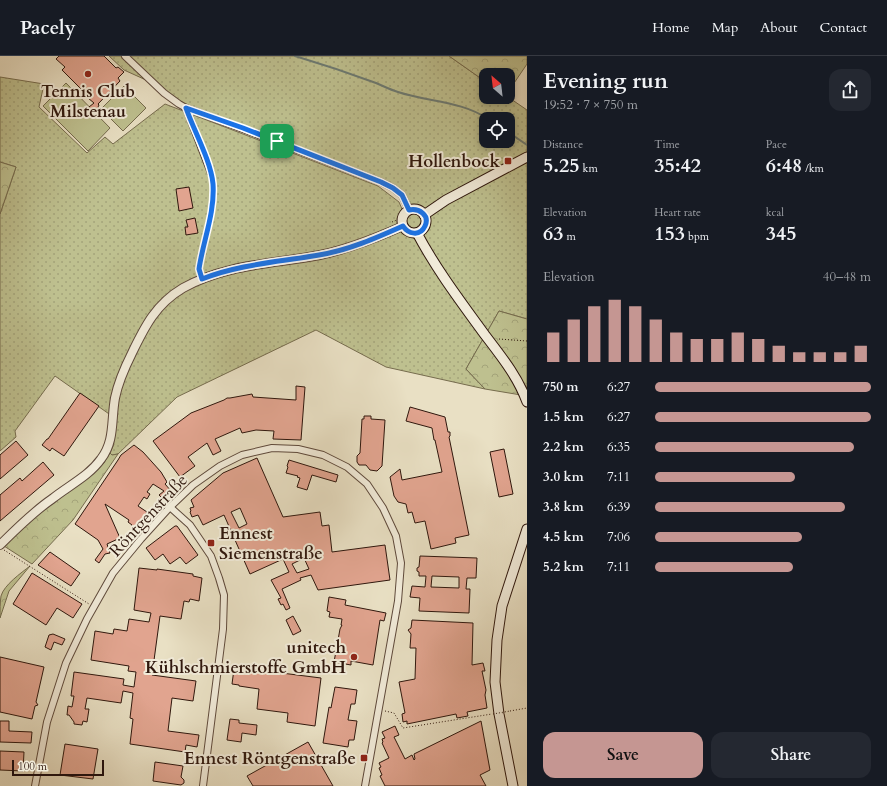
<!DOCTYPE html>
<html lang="en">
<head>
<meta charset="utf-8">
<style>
	body { margin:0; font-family:Cardo,serif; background:#242831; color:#f1f3f6; height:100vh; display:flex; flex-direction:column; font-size:15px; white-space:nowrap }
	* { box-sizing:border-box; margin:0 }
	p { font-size:13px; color:#9ea1a6 }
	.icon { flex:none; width:22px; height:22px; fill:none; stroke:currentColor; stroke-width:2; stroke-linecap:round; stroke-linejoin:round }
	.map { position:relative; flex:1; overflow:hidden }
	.drawer { display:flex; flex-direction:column; background:#171b24; width:360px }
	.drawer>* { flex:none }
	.needle { width:26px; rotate:332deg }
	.fabs { position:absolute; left:479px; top:12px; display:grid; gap:8px }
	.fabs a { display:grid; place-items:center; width:36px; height:36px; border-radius:8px; background:#171b24; box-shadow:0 2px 6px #0003; font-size:20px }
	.scale { position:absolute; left:12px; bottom:10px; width:92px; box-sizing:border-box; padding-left:4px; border:2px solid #2f170d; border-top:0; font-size:11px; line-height:14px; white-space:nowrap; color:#2f170d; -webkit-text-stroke:3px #f1ebd9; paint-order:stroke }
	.pin { position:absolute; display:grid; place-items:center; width:34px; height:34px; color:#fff; margin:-17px; border-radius:8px; box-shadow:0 2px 6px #0006 }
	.round { display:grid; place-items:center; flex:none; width:42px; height:42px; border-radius:12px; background:#242831 }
	.headline { display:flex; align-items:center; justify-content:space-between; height:68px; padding:0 16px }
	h1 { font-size:22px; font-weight:700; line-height:30px }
	.metrics { display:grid; grid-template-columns:repeat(3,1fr); gap:6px; height:68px; padding:4px 16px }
	.metrics div { display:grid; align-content:center }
	.metrics b { font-size:20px; font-weight:700 }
	.metrics small { font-size:11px; font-weight:400 }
	.metrics p { font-size:11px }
	.chart { height:112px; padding:8px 16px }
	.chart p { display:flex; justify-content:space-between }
	.chart svg { width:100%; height:72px; margin-top:4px; stroke:#c59692; stroke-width:6 }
	.button { display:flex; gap:8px; margin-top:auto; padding:8px 16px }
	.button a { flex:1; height:46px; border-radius:12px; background:#c59692; color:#111; font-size:16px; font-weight:700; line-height:46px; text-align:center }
	.button a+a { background:#242831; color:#f1f3f6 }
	ul { padding:0 16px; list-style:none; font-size:13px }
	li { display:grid; grid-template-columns:64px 48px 1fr; align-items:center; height:30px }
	li i { height:10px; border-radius:5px; background:#c59692 }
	header { display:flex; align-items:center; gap:24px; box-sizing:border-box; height:56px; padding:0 20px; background:#171b24; border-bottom:1px solid #363941 }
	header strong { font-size:19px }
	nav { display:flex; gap:22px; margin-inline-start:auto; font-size:14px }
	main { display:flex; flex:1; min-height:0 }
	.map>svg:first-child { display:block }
</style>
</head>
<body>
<header>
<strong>Pacely</strong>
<nav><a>Home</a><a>Map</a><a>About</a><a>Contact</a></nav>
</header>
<main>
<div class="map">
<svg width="527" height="730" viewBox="0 0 527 730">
	<defs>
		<pattern id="grass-dots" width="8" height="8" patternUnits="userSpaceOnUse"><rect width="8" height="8" fill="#bec08f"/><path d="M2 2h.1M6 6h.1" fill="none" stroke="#a4a47a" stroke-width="1.8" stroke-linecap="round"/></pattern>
		<pattern id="forest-crowns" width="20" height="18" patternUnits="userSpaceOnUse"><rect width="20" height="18" fill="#bec08f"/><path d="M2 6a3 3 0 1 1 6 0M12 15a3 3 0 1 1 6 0" fill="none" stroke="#a4a47a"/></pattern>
	</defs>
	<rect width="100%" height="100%" fill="#e9e0c4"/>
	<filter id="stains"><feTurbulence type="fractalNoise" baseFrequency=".005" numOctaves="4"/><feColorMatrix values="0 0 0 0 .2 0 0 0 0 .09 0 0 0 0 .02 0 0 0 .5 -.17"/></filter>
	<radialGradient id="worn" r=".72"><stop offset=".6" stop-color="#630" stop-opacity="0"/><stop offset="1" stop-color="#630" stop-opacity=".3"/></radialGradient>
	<!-- grass -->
	<g fill="url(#grass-dots)" stroke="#766c4e" fill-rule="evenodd">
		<polygon points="109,0 121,0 125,4 146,24 124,14"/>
		<path d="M 125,0 L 449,0 L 486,26 L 486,41 L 508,41 L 527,54 L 527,263 L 499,255 L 466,313 L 485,333 L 386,311 L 316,274 L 177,341 L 118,398 L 112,399 L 110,397 L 114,388 L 111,382 L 112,360 L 55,320 L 15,375 L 16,381 L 0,395 L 0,158 L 16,111 L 0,106 L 0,21 L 44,28 L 39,51 L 87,97 L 105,81 L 113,88 L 165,48 L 378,130 L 399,146 L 402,153 L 398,165 L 407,155 L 402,139 L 393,132 L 186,52 ZM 486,63 L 508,63 L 508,85 L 486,85 Z"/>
	</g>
	<!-- forest -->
	<g fill="url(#forest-crowns)" stroke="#766c4e">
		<polygon points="449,0 527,0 527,8 508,36 508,19 486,19 486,26"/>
		<polygon points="0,106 16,111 0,158"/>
		<polygon points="499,255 527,263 527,340 485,333 466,313"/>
		<polygon points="110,397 112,399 118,398 73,464 32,508 4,490 30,465 94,416 104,407"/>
		<path d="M 30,510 L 9,535 L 0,562 C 0,555 0,546 1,540 C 4,529 21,517 30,510 Z"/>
	</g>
	<!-- garden -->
	<g fill="#bec08f" stroke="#766c4e">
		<polygon points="66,27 110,72 88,95 43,50"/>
		<polygon points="124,30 146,52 123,75 101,53"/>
	</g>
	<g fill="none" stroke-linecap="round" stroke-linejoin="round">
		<!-- stream -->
		<g stroke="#6d7b73" stroke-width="2">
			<path d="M 295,0 C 322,8 349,17 376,27 C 383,30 391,34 398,36 C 428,46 462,45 488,63"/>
			<polyline points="508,76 527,89"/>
		</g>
	</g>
	<!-- building -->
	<g fill="#e1a48f" stroke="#2f170d" fill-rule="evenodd">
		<polygon points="59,0 104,0 116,12 118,11 124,16 118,22 120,25 98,48 99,49 98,51 100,53 95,57 89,51 94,47 88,42 89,41 62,14 65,11 56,3"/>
		<polygon points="189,131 193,152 179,155 176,133"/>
		<polygon points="195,162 198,177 186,179 185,171 188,171 186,164"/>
		<polygon points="296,330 305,331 301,384 273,383 274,375 256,374 242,377 240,372 215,383 221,395 213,399 207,387 188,401 195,410 180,421 153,385 191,357 224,344 227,342 230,342 252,338 253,341 296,344"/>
		<polygon points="80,337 99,350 64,400 52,392 50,395 42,389 47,383 48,383"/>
		<polygon points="410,351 445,361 448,376 450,376 450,380 449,381 469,479 455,482 456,487 431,493 425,465 415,467 412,456 408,457 406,448 398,446 394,440 390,421 400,413 402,424 442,416 435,384 434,384 432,372 406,365"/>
		<polygon points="364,360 371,360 371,363 385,364 382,410 377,415 370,414 366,409 359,409 357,406 357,400 360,397 362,363 364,363"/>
		<polygon points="16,385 28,399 0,423 0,399"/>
		<polygon points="134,389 143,396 161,416 167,426 165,428 172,436 164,444 159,439 164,435 153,428 147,436 150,438 147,443 144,441 138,450 147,456 144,462 144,463 137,472 135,472 132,470 132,469 128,466 129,464 105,448 120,482 107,488 110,497 105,498 99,507 95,504 103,493 98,484 75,468 118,404 121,399"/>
		<polygon points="504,393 513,438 499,441 490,396"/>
		<path d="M 257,402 L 283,461 L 320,456 L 322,470 L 329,469 L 332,496 L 385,489 L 390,524 L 318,534 L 311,519 L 300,522 L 301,524 L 282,533 L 290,552 L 286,554 L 283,548 L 281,549 L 278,543 L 281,542 L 271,524 L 289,516 L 283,503 L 250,518 L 224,459 L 203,469 L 198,459 L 192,461 L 190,456 L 191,455 L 190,452 L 194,451 L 191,444 L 223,417 ZM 240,452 L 247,468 L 239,472 L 231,456 ZM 304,502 L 309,513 L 297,517 L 292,508 Z"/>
		<polygon points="289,404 338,419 336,426 312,419 307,434 297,431 300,422 297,421 298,420 286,417 288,411 287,410"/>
		<polygon points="43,406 54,419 0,465 0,439 20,422 22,425"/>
		<polygon points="175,470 177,470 198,499 186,508 180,501 170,508 163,498 155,504 146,492"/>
		<polygon points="50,496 80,517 71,530 38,509"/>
		<path d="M 420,500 L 477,502 L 476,522 L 467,522 L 466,533 L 470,533 L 469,557 L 419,555 L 420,542 L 410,541 L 412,530 L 425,531 L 426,520 L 419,520 L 419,516 L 417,515 L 417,512 L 419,511 ZM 432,520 L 459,521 L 459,532 L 431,531 Z"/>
		<polygon points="139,512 157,514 157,513 193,518 193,520 202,522 199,545 190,543 189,546 184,545 181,563 160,560 152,619 196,625 193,645 172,642 168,675 199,679 197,691 186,689 185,696 130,688 133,663 130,662 133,637 123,635 121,647 87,642 85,653 89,653 87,666 83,665 82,669 74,668 74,666 69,659 67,659 68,650 72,651 74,640 71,640 74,616 124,623 123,629 134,631 136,616 128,615 129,610 91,604 95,575 113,578 114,573 127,575 129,563 149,566 151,557 134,554"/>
		<polygon points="32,517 82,548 73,562 57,552 46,569 13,548"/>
		<polygon points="329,541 346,544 345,549 386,557 384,565 380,564 373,609 351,605 351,609 334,606 340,573 342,569 341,569 342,563 329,561 330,556 327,555"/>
		<polygon points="293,560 301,575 293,579 286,564"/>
		<polygon points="412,564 473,567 472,609 483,607 485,615 482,615 486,634 485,639 487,652 467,656 468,660 457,662 456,658 407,668 407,665 403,666 402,658 405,657 399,626 415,623 416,592 410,592 411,578 408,574 411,572"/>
		<polygon points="53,578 65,583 62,589 54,586 51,594 45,591 49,579"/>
		<polygon points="0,601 44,611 36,646 38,649 35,650 32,663 0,656"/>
		<polygon points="242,612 321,622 315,670 287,666 288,657 257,653 259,633 239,630 239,629 232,628 234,613 241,614"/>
		<polygon points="335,631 357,634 355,648 351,648 348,664 357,665 354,684 349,684 348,691 323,687 329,651 331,652"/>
		<polygon points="230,663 239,664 239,667 257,669 256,679 242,677 241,686 227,684"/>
		<polygon points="0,665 9,665 9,675 32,676 31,687 0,686"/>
		<polygon points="481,665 490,714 480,719 486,730 385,730 380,720 382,719 379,712 381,711 379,707 389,702 382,687 383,686 382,683 385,682 382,676 395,670 399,679 394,681 405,703 412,699 414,704 415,703 414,698"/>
		<polygon points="308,686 333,730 253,730 247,720"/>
		<polygon points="65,688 98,693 93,723 60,719"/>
		<polygon points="0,695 24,696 23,715 0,714"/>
		<polygon points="155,706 183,710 181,721 184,724 184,727 181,729 153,725"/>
	</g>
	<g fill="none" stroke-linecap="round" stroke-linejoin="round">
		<defs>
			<g id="minor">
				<polyline points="125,0 164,37 179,48 186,52 243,73 381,126 393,132 402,139 409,154"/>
				<polyline points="186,52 211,117"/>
				<polyline points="170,451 190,469 211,500 219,522 224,539 223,573 203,730"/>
				<polyline points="35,730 47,666 66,607 87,563 113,517 141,483 170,451 193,429 220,410 242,399 272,392 298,393 323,399 347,411 367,428 383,452 396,480 401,507 398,545 365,730"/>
			</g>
			<path id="tertiary" d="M 0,489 C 16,473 33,456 52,443 C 68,430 89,420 101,403 C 115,385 111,364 115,342 C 118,327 125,311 132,297 C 145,270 156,248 183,232 C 225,208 274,208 320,199 C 349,193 376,182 403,170"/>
			<g id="secondary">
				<circle cx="414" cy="165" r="12"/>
				<polyline points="424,159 446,144 527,101"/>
				<path d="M 417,177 C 436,213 461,246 485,279 C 501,300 518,321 527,346"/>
				<polyline points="513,730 499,658 495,626 497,584 502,550 527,473"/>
			</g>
		</defs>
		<!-- minor casing -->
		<use href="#minor" stroke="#5e493b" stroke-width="8"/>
		<!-- tertiary casing -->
		<use href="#tertiary" stroke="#5e493b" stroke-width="10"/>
		<!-- secondary casing -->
		<use href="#secondary" stroke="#2f170d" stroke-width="11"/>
		<!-- path -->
		<g stroke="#2f170d" stroke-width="1" stroke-dasharray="1 2" stroke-linecap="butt">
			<polyline points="392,166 402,162"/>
			<path d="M 200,216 L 199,213 L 200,205 C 206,179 217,150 212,123"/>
			<polyline points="499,283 527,285"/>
			<polyline points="4,494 89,548"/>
			<polyline points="385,655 394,657 403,672 492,658"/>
			<polyline points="510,655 527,652"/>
		</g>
		<!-- minor -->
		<use href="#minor" stroke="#f1ebd9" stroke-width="6"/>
		<!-- tertiary -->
		<use href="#tertiary" stroke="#f1ebd9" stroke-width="8"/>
		<!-- secondary -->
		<use href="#secondary" stroke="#f1ebd9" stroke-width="9"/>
		<!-- path-bridge -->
		<polyline stroke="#2f170d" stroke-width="1" stroke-dasharray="1 2" stroke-linecap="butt" points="493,658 510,655"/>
	</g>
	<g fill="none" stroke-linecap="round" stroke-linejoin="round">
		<defs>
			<path id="route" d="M 186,52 L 243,72 L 381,126 L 393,132 L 402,139 L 409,154 C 419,152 430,159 425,170 C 420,181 408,178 403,170 C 376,182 349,194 319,199 C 280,206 240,208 202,223 L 199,213 C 203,185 215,157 213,128 C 211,105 194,75 186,52 Z"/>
		</defs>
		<!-- route casing -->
		<use href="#route" stroke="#fff" stroke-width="8"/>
		<!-- route -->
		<use href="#route" stroke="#1a73e8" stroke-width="5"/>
	</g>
	<!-- markers -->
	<g fill="#8f2418" stroke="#f1ebd9" stroke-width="1.5">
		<circle cx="88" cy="18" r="4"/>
		<rect x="504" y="101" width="8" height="8" rx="2"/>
		<rect x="207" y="483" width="8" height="8" rx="2"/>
		<circle cx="354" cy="601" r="4"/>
		<rect x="360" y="698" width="8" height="8" rx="2"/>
	</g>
	<g text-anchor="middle" stroke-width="4" stroke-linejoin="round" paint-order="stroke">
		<!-- poi labels -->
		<g font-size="17" font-weight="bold" fill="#2f170d" stroke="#f1ebd9" text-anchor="end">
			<text x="88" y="41" text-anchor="middle">Tennis Club<tspan x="88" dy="20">Milstenau</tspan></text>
			<text x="500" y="111">Hollenbock</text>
			<text x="219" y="483" text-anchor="start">Ennest<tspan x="219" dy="20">Siemenstraße</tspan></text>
			<text x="346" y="597">unitech<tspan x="346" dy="20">Kühlschmierstoffe GmbH</tspan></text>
			<text x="356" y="708">Ennest Röntgenstraße</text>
		</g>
		<!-- street labels -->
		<g font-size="17" fill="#2f170d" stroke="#f1ebd9">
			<text transform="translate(148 459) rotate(-47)" y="6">Röntgenstraße</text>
		</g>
	</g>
	<rect width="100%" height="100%" filter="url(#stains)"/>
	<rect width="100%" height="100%" fill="url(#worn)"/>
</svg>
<div class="fabs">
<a><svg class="needle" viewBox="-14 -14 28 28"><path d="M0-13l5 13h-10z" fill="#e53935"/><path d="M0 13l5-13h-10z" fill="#9ea1a6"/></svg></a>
<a><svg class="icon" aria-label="locate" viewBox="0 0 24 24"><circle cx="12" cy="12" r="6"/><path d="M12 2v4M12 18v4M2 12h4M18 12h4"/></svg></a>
</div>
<div class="scale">100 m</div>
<div class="pin" style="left:277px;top:85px;background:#1e9e55"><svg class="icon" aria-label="arrive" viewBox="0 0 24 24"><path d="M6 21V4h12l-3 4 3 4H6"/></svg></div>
</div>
<section class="drawer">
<div class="headline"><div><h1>Evening run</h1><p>19:52 · 7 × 750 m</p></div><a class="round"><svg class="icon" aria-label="share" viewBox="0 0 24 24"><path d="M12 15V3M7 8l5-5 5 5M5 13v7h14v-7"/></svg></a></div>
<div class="metrics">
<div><p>Distance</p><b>5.25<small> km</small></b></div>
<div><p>Time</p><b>35:42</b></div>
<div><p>Pace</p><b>6:48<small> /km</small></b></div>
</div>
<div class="metrics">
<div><p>Elevation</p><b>63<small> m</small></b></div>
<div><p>Heart rate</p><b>153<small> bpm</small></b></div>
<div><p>kcal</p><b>345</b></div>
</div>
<div class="chart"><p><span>Elevation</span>40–48 m</p>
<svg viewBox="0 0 160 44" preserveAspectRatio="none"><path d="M5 44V26M15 44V18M25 44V10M35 44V6M45 44V10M55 44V18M65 44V26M75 44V30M85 44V30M95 44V26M105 44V30M115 44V34M125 44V38M135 44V38M145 44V38M155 44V34"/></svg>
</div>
<ul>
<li><b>750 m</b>6:27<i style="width:100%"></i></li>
<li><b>1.5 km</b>6:27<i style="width:100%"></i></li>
<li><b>2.2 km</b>6:35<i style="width:92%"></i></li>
<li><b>3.0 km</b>7:11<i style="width:65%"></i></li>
<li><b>3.8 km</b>6:39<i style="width:88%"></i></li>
<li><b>4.5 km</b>7:06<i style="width:68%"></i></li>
<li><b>5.2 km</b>7:11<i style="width:64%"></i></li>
</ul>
<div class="button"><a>Save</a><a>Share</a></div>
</section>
</main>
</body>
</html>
